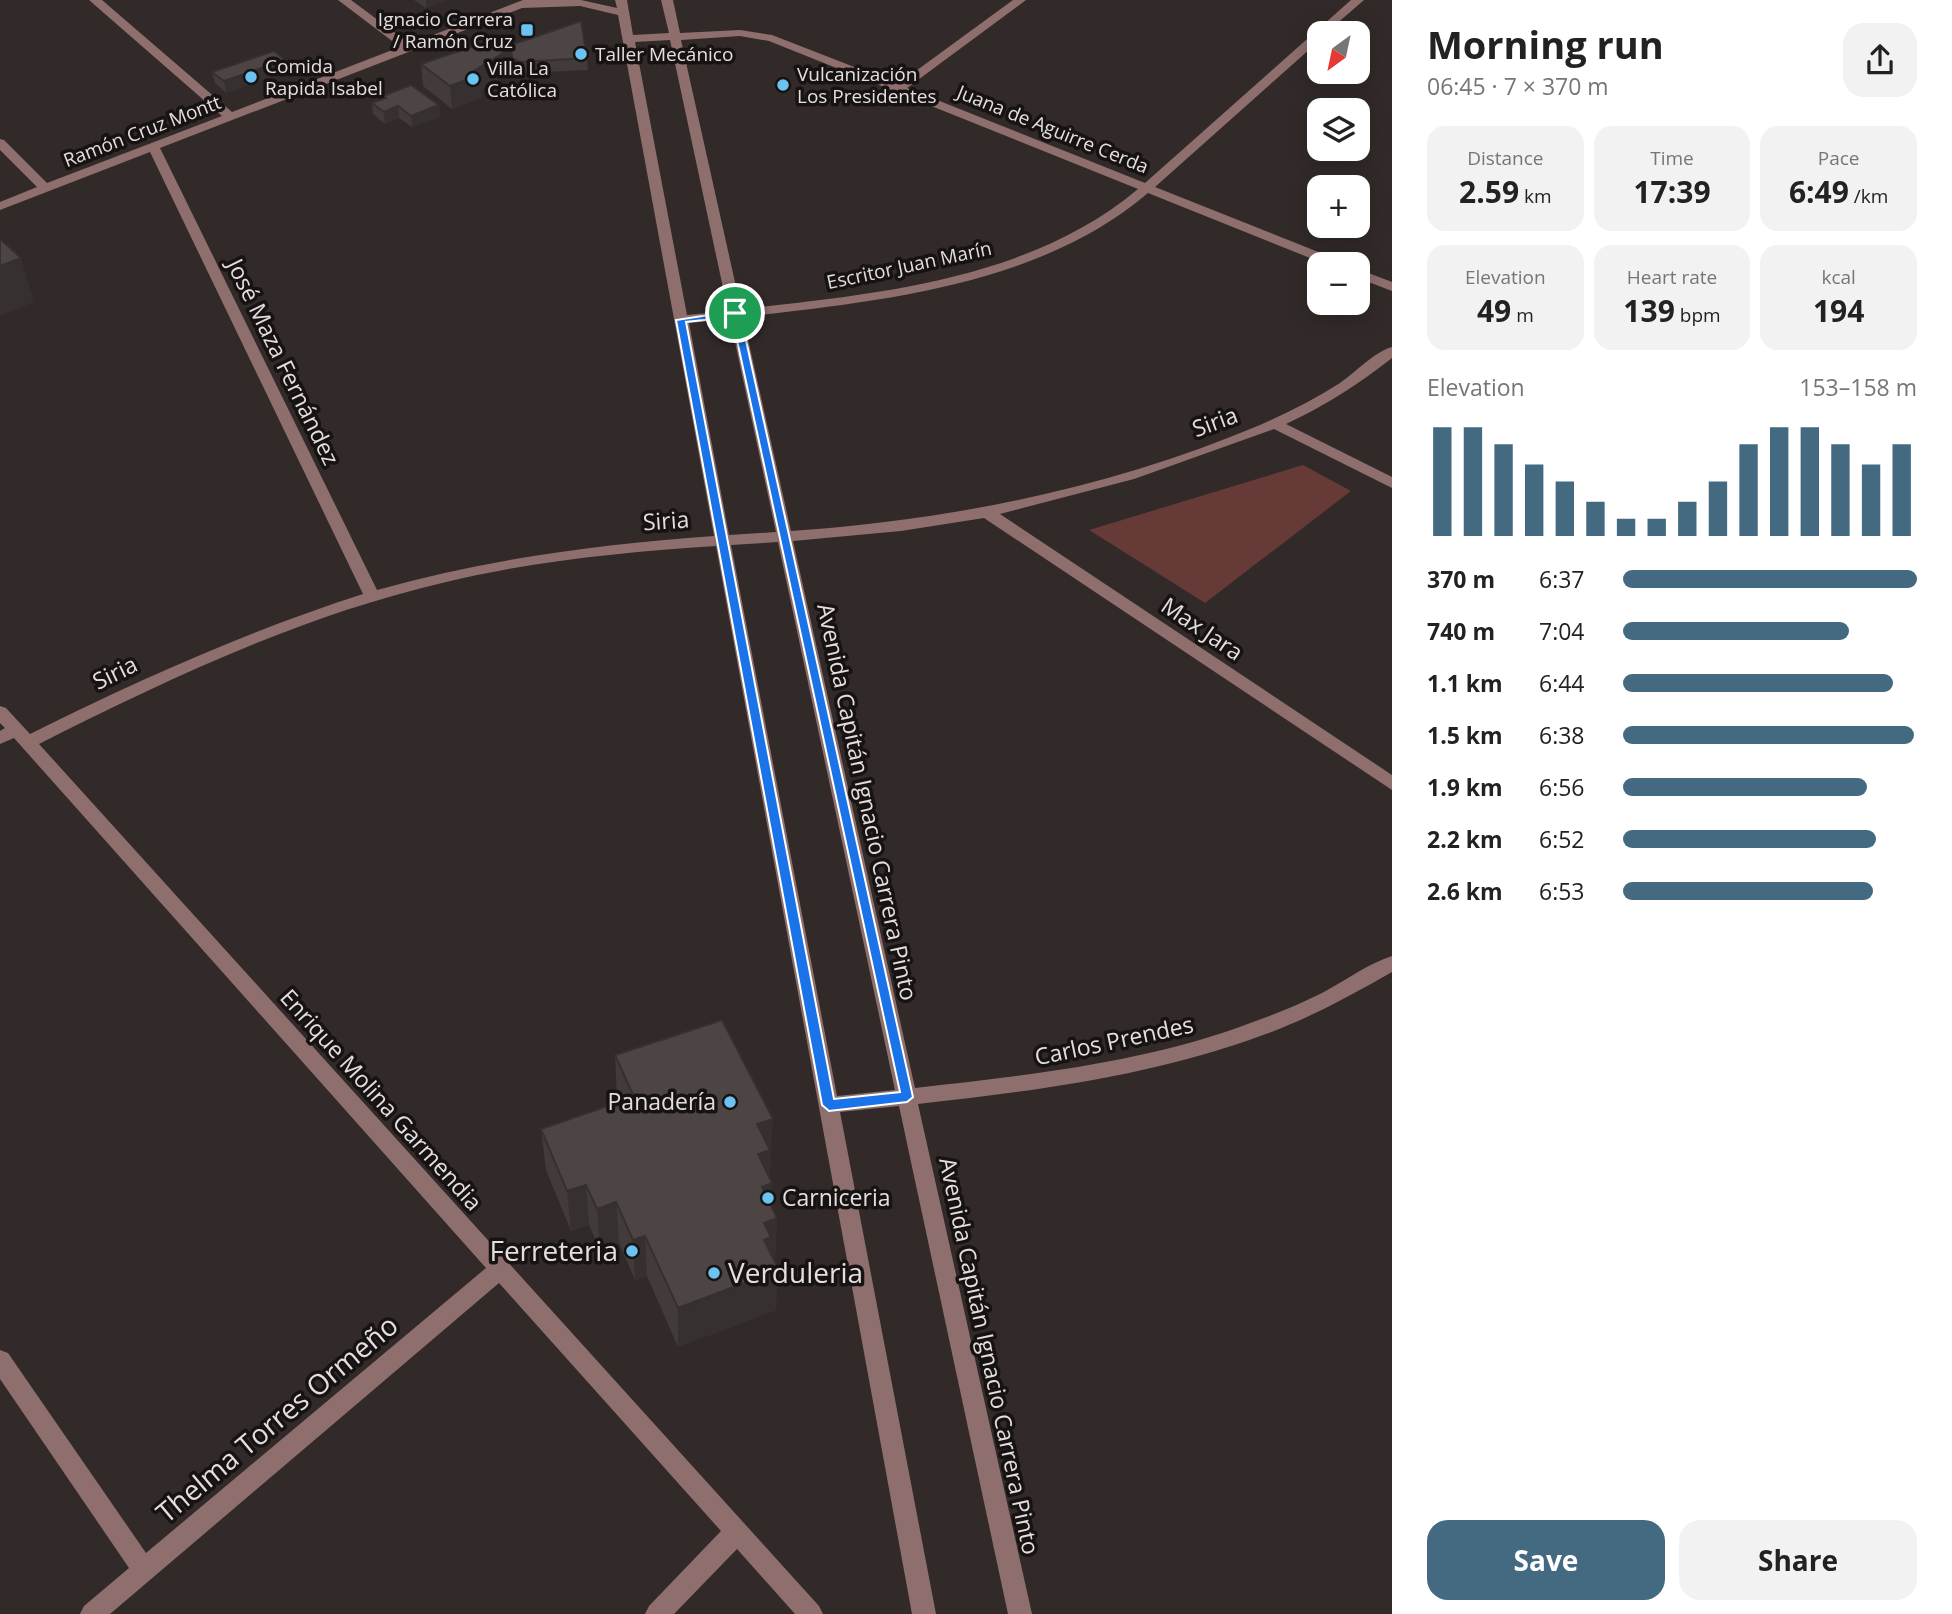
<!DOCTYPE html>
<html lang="en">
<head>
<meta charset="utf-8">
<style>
	body { margin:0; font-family:"Open Sans",sans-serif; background:#f2f2f2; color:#222; height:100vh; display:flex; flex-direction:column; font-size:26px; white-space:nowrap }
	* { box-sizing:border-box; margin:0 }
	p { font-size:23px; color:#767676 }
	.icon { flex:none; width:38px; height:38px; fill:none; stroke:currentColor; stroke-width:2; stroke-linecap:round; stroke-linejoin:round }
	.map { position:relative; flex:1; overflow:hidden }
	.side { display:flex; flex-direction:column; background:#fff; width:560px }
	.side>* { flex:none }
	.needle { width:46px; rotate:213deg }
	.fabs { position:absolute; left:1307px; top:21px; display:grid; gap:14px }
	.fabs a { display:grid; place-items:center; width:63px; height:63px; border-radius:14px; background:#fff; box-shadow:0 4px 18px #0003; font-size:35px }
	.pin { position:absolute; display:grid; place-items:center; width:60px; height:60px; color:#fff; margin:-30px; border:4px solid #fff; border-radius:50%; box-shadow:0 2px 7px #0007 }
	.round { display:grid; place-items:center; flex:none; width:74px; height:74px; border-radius:21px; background:#f2f2f2 }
	.head { display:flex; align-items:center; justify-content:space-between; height:119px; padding:0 35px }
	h1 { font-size:38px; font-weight:700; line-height:52px }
	.figures { display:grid; grid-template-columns:repeat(3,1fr); gap:10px; height:119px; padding:7px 35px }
	.figures div { display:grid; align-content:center; border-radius:18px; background:#f2f2f2; text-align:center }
	.figures b { font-size:30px; font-weight:700 }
	.figures small { font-size:19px; font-weight:400 }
	.figures p { font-size:19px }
	.chart { height:196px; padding:14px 35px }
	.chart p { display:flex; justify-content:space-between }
	.chart svg { width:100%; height:126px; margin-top:7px; stroke:#436a80; stroke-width:6 }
	.primary-button { display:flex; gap:14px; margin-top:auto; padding:14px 35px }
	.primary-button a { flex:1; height:80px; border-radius:21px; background:#436a80; color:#fff; font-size:28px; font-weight:700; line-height:80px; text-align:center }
	.primary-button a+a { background:#f2f2f2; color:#222 }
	ul { padding:0 35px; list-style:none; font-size:23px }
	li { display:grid; grid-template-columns:112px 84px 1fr; align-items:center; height:52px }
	li i { height:18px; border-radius:9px; background:#436a80 }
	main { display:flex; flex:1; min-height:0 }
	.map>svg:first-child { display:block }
</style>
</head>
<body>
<main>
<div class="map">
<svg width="1392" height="1614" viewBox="0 0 1392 1614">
	<rect width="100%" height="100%" fill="#312a29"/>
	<!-- green -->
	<polygon fill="#653a37" points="1303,465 1351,491 1205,603 1089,530"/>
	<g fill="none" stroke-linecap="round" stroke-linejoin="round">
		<!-- minor -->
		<g fill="#8e6f6d" fill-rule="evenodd">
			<path d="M 89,0 L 102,0 L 232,112 L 400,47 L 338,0 L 351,0 L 410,44 L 523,0 L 581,0 L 617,8 L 615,0 L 627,0 L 633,35 L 669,33 L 661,0 L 673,0 L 680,33 L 740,30 L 772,35 L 898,84 L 1013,0 L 1026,0 L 907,88 L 1145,183 L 1351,0 L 1364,0 L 1326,33 L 1320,33 L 1320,40 L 1155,187 L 1341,261 L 1342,264 L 1325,264 L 1148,193 C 1039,286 880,301 743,317 L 791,531 C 952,520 1110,488 1260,425 C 1287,413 1315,399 1340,383 C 1356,372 1374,352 1392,347 L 1392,358 C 1359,384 1325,406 1286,424 L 1392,477 L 1392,488 L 1274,429 L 1134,479 L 1000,514 L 1392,775 L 1392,790 L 984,518 L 901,531 L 793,541 L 915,1088 C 1028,1075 1146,1063 1253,1022 C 1276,1014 1300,1004 1322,993 C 1345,981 1367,964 1392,956 L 1392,972 C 1350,996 1308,1019 1263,1035 C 1152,1076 1035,1091 918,1104 L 1032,1614 L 1008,1614 L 899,1106 L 840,1112 L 936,1614 L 912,1614 L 716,546 C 624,552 532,561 442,583 C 301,616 168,679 39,744 L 819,1606 L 823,1614 L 795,1614 L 737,1549 L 674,1614 L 645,1614 L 649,1606 L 721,1531 L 499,1283 L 110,1614 L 80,1614 L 84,1606 L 129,1568 L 0,1379 L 0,1350 L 8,1353 L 146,1553 L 486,1268 L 14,738 L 0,744 L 0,731 L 5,728 L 0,723 L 0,706 L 6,708 L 30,734 C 138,680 248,631 363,594 L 150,152 L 0,210 L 0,202 L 37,187 L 0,150 L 0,139 L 4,140 L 47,183 L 222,116 ZM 580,6 L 618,15 L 714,536 C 599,544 488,559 377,590 L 160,148 L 522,8 ZM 740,36 L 769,41 L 1138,189 C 1030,280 876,294 741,309 L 681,40 ZM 670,40 L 728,311 L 687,315 L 635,42 ZM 730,319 L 776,532 L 729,535 L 689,323 ZM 778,542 L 895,1090 L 837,1096 L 731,545 Z"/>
			<polygon points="1358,269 1392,282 1392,291 1358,278"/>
		</g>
	</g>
	<!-- wall -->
	<g fill="#423b3a">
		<polygon points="414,0 447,0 426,8"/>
		<polygon points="508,46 587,58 588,70 522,73 513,71 481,90 482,98 452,109 423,86 421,64"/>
		<polygon points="285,60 287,71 226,93 215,83 212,72"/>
		<polygon points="383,96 439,105 440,117 412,127 399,118 385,124 373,114 372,103 383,98"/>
		<polygon points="615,1055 771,1161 769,1177 771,1205 777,1218 775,1258 773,1259 776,1310 678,1347 647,1276 635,1280 619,1243 600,1249 589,1225 571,1231 546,1170 541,1129 619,1102 617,1098"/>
	</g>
	<!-- shaded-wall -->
	<g fill="#363030">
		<polygon points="426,0 447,0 426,8"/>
		<polygon points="511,48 513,71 481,90 482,98 452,109 450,86"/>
		<polygon points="285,60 287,71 226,93 224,81"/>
		<polygon points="439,105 440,117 412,127 411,116"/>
		<polygon points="398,106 399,118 385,124 384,112"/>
		<polygon points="21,258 34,302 0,316 0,266"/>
		<polygon points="773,1119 769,1185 772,1183 770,1221 777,1218 775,1258 770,1260 779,1270 776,1310 678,1347 678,1308 757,1124"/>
		<polygon points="586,1185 589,1225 571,1231 567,1191"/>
		<polygon points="616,1202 619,1243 600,1249 597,1209"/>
		<polygon points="645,1236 647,1276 635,1280 633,1240"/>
	</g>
	<!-- building -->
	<g fill="#4d4544" stroke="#363030" stroke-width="2">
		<polygon points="581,21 587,58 521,62 512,59 511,48 508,46"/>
		<polygon points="497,38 511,48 474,71 480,75 450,86 421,64"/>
		<polygon points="274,51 285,60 224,81 212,72"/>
		<polygon points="411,85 439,105 411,116 398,106 384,112 372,103 386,98 383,96"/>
		<polygon points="0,239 21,258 0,266"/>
		<polygon points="722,1020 773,1119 757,1124 770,1150 758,1154 772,1183 762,1187 777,1218 764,1223 771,1237 764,1240 779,1270 678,1308 645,1236 633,1240 616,1202 597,1209 586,1185 567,1191 541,1129 634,1097 615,1055"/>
	</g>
	<!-- route -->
	<path fill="#1a73e8" stroke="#fff" stroke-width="2" fill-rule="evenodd" d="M 735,311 L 740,313 L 913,1097 L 907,1102 L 829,1111 L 822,1105 L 676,320 ZM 732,317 L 900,1092 L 834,1099 L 686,322 Z"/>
	<!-- markers -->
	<g fill="#6bc3f2" stroke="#171313" stroke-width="2.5">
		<rect x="520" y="23" width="14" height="14" rx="3.5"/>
		<circle cx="581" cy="54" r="7"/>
		<circle cx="251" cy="77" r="7"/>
		<circle cx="473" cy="79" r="7"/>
		<circle cx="783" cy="85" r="7"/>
		<circle cx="730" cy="1102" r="7"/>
		<circle cx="768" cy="1198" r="7"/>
		<circle cx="632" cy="1251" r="7"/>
		<circle cx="714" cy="1273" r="7"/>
	</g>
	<g text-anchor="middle" stroke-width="7" stroke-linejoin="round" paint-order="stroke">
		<!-- far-poi labels -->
		<g font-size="19" fill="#e4dede" stroke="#171313" text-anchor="start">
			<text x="513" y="26" text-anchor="end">Ignacio Carrera<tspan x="513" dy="22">/ Ramón Cruz</tspan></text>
			<text x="595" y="61">Taller Mecánico</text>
			<text x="265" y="73">Comida<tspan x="265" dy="22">Rapida Isabel</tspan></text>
			<text x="487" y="75">Villa La<tspan x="487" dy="22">Católica</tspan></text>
			<text x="797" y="81">Vulcanización<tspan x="797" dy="22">Los Presidentes</tspan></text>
		</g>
		<!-- far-street labels -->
		<g font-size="19" fill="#e4dede" stroke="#171313">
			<text transform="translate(1053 129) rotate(22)" y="7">Juana de Aguirre Cerda</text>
			<text transform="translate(142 131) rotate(-21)" y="7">Ramón Cruz Montt</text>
			<text transform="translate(909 265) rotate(-12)" y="7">Escritor Juan Marín</text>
		</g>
		<!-- street labels -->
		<g font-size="23" fill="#e4dede" stroke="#171313">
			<text transform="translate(283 362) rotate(64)" y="8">José Maza Fernández</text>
			<text transform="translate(1215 422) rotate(-20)" y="8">Siria</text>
			<text transform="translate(666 521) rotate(-4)" y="8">Siria</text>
			<text transform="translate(1202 629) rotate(34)" y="8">Max Jara</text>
			<text transform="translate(115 673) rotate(-26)" y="8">Siria</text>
			<text transform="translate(867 802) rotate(78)" y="8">Avenida Capitán Ignacio Carrera Pinto</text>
			<text transform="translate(1114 1041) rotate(-12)" y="8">Carlos Prendes</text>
			<text transform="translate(381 1100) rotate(48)" y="8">Enrique Molina Garmendia</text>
			<text transform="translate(989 1356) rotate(78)" y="8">Avenida Capitán Ignacio Carrera Pinto</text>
		</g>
		<!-- poi labels -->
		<g font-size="23" fill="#e4dede" stroke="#171313" text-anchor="end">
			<text x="716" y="1110">Panadería</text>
			<text x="782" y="1206" text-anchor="start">Carniceria</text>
		</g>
		<!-- near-poi labels -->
		<g font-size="28" fill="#e4dede" stroke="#171313" text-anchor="end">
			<text x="618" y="1261">Ferreteria</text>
			<text x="728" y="1283" text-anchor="start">Verduleria</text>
		</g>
		<!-- near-street labels -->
		<g font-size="28" fill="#e4dede" stroke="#171313">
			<text transform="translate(277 1419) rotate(-40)" y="10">Thelma Torres Ormeño</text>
		</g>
	</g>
</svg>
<div class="fabs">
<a><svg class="needle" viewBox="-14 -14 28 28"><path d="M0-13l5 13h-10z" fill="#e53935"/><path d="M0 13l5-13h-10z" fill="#767676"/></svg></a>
<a><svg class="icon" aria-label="layers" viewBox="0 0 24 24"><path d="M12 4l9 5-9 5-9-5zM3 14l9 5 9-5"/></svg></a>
<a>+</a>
<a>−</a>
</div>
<div class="pin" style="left:735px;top:313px;background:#1e9e55"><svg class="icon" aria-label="arrive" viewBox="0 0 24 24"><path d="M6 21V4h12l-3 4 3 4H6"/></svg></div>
</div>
<section class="side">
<div class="head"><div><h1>Morning run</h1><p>06:45 · 7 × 370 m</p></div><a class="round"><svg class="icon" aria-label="share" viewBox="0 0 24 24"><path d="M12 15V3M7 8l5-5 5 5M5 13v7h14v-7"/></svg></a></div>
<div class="figures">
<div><p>Distance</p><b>2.59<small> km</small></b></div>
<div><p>Time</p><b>17:39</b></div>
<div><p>Pace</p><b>6:49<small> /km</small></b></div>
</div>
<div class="figures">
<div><p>Elevation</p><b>49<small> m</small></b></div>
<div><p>Heart rate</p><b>139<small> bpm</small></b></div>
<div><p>kcal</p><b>194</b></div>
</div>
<div class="chart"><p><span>Elevation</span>153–158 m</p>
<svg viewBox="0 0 160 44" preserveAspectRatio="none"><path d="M5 44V6M15 44V6M25 44V12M35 44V19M45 44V25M55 44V32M65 44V38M75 44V38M85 44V32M95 44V25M105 44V12M115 44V6M125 44V6M135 44V12M145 44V19M155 44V12"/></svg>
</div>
<ul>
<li><b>370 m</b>6:37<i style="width:100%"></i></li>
<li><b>740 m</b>7:04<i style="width:77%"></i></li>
<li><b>1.1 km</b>6:44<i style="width:92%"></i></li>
<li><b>1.5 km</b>6:38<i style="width:99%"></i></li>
<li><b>1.9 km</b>6:56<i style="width:83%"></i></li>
<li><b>2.2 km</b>6:52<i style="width:86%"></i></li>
<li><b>2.6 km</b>6:53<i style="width:85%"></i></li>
</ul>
<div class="primary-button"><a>Save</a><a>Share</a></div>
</section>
</main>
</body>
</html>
